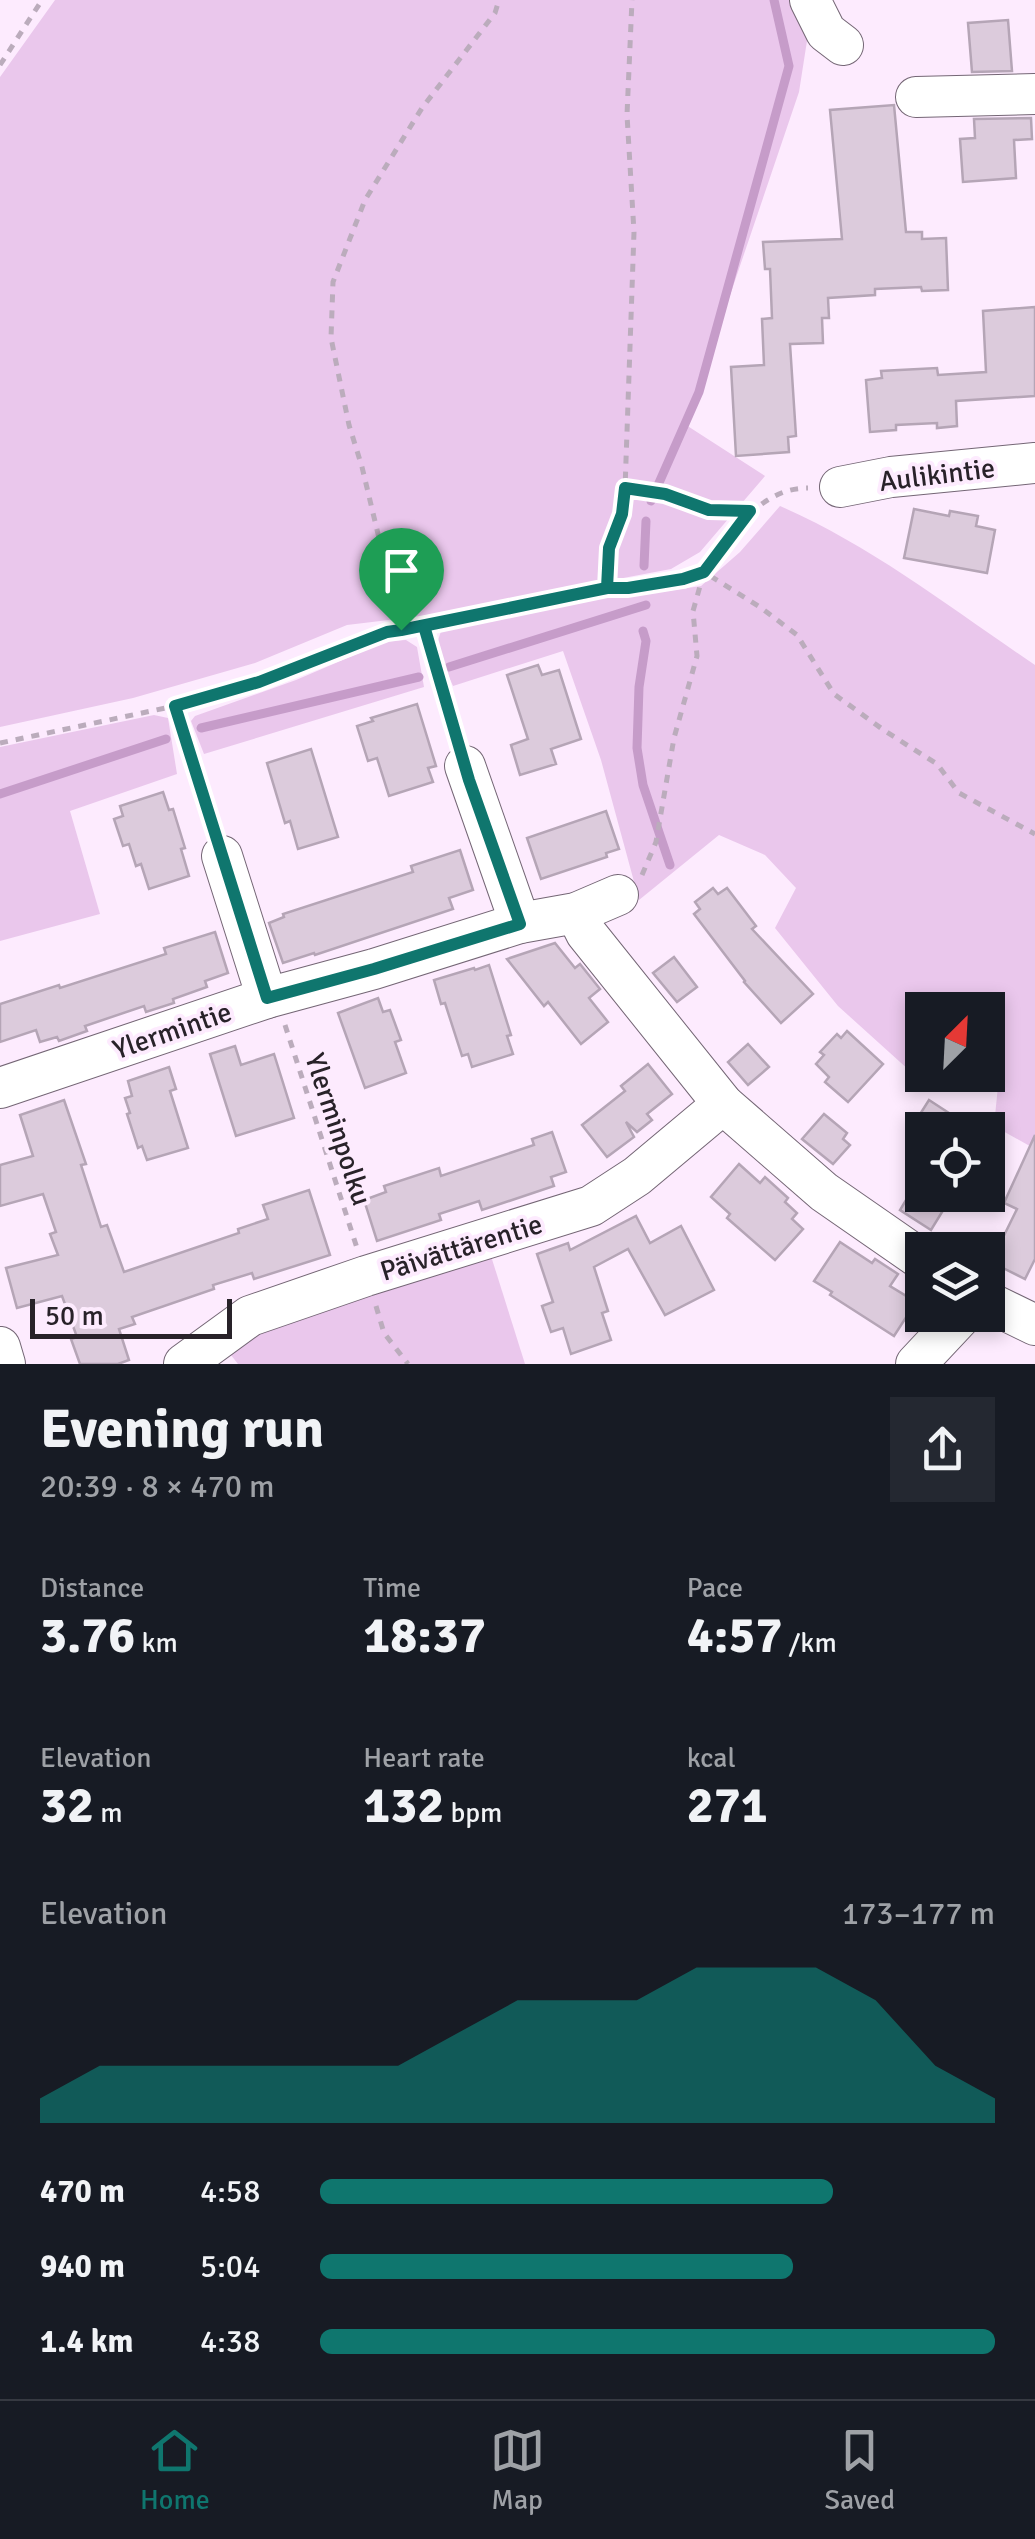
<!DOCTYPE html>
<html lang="en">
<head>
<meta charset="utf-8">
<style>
	body { margin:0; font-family:Signika,sans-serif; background:#242831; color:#f1f3f6; height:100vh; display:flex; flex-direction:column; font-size:38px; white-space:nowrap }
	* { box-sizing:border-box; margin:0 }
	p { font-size:32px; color:#9ea1a6 }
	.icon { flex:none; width:55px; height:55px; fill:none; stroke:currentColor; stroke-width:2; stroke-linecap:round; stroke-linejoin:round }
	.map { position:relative; height:1364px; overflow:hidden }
	.panel { display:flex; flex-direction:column; background:#171b24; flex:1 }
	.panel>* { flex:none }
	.needle { width:65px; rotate:24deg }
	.fabs { position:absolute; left:905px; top:992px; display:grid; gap:20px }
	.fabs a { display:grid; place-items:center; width:100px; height:100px; border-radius:0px; background:#171b24; box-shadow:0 5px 15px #0003; font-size:50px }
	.scale { position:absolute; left:30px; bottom:25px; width:202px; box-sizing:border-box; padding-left:10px; border:5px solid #282229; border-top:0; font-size:28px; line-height:35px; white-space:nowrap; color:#282229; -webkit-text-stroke:8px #fdebfe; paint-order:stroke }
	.pin { position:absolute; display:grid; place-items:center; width:85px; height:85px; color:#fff; margin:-102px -42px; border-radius:50% 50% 50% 0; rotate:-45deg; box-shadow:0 0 10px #0007 }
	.pin .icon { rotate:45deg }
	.round { display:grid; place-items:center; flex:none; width:105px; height:105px; border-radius:0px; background:#242831 }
	.headline { display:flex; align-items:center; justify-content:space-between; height:170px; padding:0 40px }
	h1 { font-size:55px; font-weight:700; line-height:75px }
	.metrics { display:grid; grid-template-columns:repeat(3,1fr); gap:15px; height:170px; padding:10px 40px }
	.metrics div { display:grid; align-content:center }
	.metrics b { font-size:50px; font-weight:700 }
	.metrics small { font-size:28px; font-weight:400 }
	.metrics p { font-size:28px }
	.chart { height:280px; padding:20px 40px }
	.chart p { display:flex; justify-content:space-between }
	.chart svg { width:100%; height:180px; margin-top:10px; fill:#0f766e; opacity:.7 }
	ul { padding:0 40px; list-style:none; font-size:32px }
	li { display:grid; grid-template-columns:160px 120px 1fr; align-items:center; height:75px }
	li i { height:25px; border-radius:12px; background:#0f766e }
	.menu { display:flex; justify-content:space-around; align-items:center; height:140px; border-top:2px solid #363941; background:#171b24; font-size:28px; color:#9ea1a6 }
	.menu a { display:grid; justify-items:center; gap:5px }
	.menu .current { color:#0f766e }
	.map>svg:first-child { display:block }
</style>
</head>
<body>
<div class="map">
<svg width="1035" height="1364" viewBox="0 0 1035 1364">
	<rect width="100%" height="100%" fill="#fdebfe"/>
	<!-- green -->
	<g fill="#eac7ec">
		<polygon points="55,0 799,0 809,28 799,92 686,425 765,476 700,552 671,569 422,616 347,625 255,663 133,698 0,727 0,77"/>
		<path d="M 780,506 C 872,546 952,609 1035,665 L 1035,1149 L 994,1126 L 1000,1066 L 988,1057 L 988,1010 L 922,1010 L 922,1065 L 910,1071 L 838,1006 L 775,928 L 796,888 L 765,855 L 719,835 L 639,900 L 601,760 L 563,651 L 453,686 L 436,647 L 441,631 L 621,591 L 660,592 L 701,586 L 740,552 Z"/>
		<polygon points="406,640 417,647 424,687 204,754 191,721 195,716 296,680 387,641"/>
		<polygon points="154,715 168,718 177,774 70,811 100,914 0,941 0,747"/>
		<polygon points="491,1256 525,1364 238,1364 227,1350 260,1329"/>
	</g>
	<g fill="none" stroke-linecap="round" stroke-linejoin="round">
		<!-- stream -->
		<g stroke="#c69cc9" stroke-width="9">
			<polyline points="651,501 699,392 789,66 774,0"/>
			<polyline points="644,566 646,521"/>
			<polyline points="643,631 646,641 639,687 637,748 643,785 670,865"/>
			<polyline points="449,667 646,605"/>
			<polyline points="201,728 419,677"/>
			<polyline points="0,794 166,739"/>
		</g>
	</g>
	<!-- building -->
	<g fill="#dccbdc" stroke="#b5a5b6" stroke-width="2.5">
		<polygon points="1008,20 1012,71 972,72 968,23"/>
		<polygon points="894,105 906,232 922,232 922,239 946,238 948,290 922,291 921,287 875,289 875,295 828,298 829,318 822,318 823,343 790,344 796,436 788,437 789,452 736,456 731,367 764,365 762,319 772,318 770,269 765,269 763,242 842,239 830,110"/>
		<polygon points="1031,118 1032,139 1014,140 1016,178 963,182 960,139 975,138 974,119"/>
		<polygon points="1035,307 1035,396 956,401 957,426 937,428 937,423 896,425 896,430 870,432 866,380 882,378 881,371 937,368 938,375 986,372 983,311"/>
		<polygon points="914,509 949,516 950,511 978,516 976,526 995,530 987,573 904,558"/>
		<polygon points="538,665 542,675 559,670 581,739 551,749 556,764 520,775 511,745 528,739 507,675"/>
		<polygon points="417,704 436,766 428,768 433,782 389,796 377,758 368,761 357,726 373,721 371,718"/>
		<polygon points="311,749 338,837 298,849 290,821 285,823 267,763"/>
		<polygon points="163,792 169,810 173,809 185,848 181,849 189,876 149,889 141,864 136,866 129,844 123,846 114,819 123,816 120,806"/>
		<polygon points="606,811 619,849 606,853 607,857 541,879 527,838"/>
		<polygon points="460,850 473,890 449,898 453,909 315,955 314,953 283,963 269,923 284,917 283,914 413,872 411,866"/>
		<polygon points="713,888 718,894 727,888 756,926 752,929 813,994 781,1023 744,982 745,981 694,914 700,909 695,902"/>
		<polygon points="215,932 228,973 205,981 207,987 173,999 174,1003 146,1012 144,1006 85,1026 87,1031 59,1041 57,1037 40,1042 36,1030 0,1042 0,1004 59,985 60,988 166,954 164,948"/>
		<polygon points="555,943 575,968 580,964 600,989 589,998 608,1022 581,1044 548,1002 544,1006 507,959"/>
		<polygon points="674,957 697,987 677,1002 653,973"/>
		<polygon points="489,965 511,1035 507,1036 513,1054 472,1067 468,1054 462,1056 445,1003 441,1004 434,980 474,968 475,970"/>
		<polygon points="378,998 383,1012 390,1010 401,1040 395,1042 406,1073 365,1088 338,1013"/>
		<polygon points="847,1031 883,1064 848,1102 825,1082 829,1077 816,1064 824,1055 820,1052 837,1034 841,1038"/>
		<polygon points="748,1044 769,1067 748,1085 728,1062"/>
		<polygon points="235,1046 241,1065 274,1054 294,1118 236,1136 210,1054"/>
		<polygon points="648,1064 672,1094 647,1114 652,1120 637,1132 626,1122 634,1137 607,1157 582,1125 625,1091 621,1086"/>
		<polygon points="169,1067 176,1089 170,1091 188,1148 147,1160 142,1146 138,1148 127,1114 130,1113 125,1098 132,1096 128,1081"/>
		<polygon points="64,1100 86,1164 81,1165 101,1227 107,1225 124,1272 239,1233 238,1229 268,1219 263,1205 309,1190 330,1255 254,1279 252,1273 213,1285 214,1289 132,1317 135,1324 119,1329 129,1360 118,1364 80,1364 71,1339 77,1337 62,1296 17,1308 6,1268 58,1255 50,1234 56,1232 43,1194 0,1206 0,1165 33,1156 20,1115"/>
		<polygon points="929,1100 975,1130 910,1130"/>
		<polygon points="824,1114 847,1133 843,1139 850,1145 833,1164 802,1139"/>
		<polygon points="552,1132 566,1172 551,1177 554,1186 482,1210 479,1201 439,1214 441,1220 377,1241 364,1200 386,1192 384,1186 439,1168 441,1176 534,1145 532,1139"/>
		<polygon points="1035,1135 1035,1259 1025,1279 991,1262 1017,1209 1004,1203"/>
		<polygon points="739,1164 760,1183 765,1177 788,1198 785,1202 797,1213 792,1219 803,1229 775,1260 727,1218 730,1214 711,1197"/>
		<polygon points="915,1185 922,1189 922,1195 932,1195 947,1204 931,1230 900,1210"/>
		<polygon points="636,1216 650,1243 681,1226 714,1290 665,1315 628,1249 594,1267 608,1311 602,1313 611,1340 571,1354 563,1328 551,1332 542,1306 553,1302 537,1254 568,1243 570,1250"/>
		<polygon points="840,1242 872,1263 875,1259 898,1274 890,1286 916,1302 894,1336 830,1295 832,1292 814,1281"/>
	</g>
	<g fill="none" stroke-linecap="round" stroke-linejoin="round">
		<defs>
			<g id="minor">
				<polyline points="810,0 826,32 843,45"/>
				<polyline points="916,97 1035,94"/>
				<polyline points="840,487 891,477 1035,463"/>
				<polyline points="465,766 520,923"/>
				<polyline points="222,856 267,998"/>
				<polyline points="576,913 586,933 723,1104 824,1192 922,1260"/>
				<polyline points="0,1088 267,998 374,969 520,923 576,913 618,895"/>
				<polyline points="988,1302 1035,1325"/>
				<polyline points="0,1347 5,1364"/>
				<polyline points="184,1364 250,1316 366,1276 591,1206 637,1176 723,1104"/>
				<polyline points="916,1364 962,1315"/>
			</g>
		</defs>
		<!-- minor casing -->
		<use href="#minor" stroke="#746675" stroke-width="42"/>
		<!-- path -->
		<g stroke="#bbacbc" stroke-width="5" stroke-dasharray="8 8" stroke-linecap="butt">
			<polyline points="0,65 42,0"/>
			<polyline points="625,489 665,494 709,511 749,511"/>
			<polyline points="607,589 609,548 622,514 625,489 634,232 627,115 632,0"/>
			<polyline points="424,626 457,738"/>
			<polyline points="401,630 362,467 349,425 331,338 333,282 365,200 422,108 495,13 499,0"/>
			<polyline points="175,706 212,825"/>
			<path d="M 0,743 L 175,706 L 259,681 L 387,632 L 607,589 C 631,588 680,584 701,573 C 709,569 715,557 720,549 C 743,519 768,488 808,488"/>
			<polyline points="642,875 656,842 674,738 697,656 693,611 704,572 760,607 797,635 834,694 885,731 937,764 959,793 1035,834"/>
			<polyline points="285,1025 357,1248"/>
			<polyline points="376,1306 384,1333 408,1364"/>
		</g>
		<!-- minor -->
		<use href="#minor" stroke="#fff" stroke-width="40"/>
	</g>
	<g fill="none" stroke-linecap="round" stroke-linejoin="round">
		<defs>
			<polyline id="route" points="401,630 387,632 259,682 175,706 267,998 374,969 520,924 469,780 424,626 607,588 609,548 622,514 625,488 665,494 709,510 750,511 704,572 683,579 628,588 607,588 401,630"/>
		</defs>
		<!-- route casing -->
		<use href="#route" stroke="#fff" stroke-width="20"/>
		<!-- route -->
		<use href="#route" stroke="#0f766e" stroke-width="12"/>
	</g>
	<g text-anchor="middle" stroke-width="8" stroke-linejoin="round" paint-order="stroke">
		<!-- street labels -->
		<g font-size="28" fill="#282229" stroke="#fdebfe">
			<text transform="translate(937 474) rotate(-7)" y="10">Aulikintie</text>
			<text transform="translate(172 1030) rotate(-19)" y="10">Ylermintie</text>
			<text transform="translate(339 1129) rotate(72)" y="10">Ylerminpolku</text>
			<text transform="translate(461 1247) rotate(-17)" y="10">Päivättärentie</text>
		</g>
	</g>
</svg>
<div class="fabs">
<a><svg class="needle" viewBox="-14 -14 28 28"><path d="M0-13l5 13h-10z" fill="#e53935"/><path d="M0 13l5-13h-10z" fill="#9ea1a6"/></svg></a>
<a><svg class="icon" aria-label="locate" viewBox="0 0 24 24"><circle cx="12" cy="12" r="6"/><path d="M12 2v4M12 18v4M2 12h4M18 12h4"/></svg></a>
<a><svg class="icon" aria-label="layers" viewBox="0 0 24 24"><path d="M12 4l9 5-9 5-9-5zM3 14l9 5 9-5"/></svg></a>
</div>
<div class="scale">50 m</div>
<div class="pin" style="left:401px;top:630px;background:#1e9e55"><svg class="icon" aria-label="arrive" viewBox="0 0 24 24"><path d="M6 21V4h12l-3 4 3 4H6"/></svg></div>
</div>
<section class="panel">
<div class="headline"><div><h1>Evening run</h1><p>20:39 · 8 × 470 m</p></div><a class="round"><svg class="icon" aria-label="share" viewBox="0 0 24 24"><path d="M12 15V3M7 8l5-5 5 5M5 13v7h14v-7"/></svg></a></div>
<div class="metrics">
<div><p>Distance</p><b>3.76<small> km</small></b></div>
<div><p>Time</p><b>18:37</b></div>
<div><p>Pace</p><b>4:57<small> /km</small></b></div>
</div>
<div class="metrics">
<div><p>Elevation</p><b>32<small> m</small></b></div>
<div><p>Heart rate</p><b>132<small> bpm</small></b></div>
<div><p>kcal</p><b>271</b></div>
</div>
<div class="chart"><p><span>Elevation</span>173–177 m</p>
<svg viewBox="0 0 160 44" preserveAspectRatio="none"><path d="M0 44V38L10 30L20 30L30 30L40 30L50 30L60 30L70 22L80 14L90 14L100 14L110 6L120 6L130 6L140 14L150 30L160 38V44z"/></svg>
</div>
<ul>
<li><b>470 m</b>4:58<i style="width:76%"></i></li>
<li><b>940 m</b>5:04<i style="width:70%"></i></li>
<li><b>1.4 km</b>4:38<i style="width:100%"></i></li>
</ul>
</section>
<nav class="menu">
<a class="current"><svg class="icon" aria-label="home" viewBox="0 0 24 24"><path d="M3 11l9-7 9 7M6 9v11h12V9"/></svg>Home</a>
<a><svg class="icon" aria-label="map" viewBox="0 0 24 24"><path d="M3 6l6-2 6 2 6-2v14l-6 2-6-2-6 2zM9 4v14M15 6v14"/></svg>Map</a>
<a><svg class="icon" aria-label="saved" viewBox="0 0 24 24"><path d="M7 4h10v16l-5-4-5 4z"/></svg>Saved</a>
</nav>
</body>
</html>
